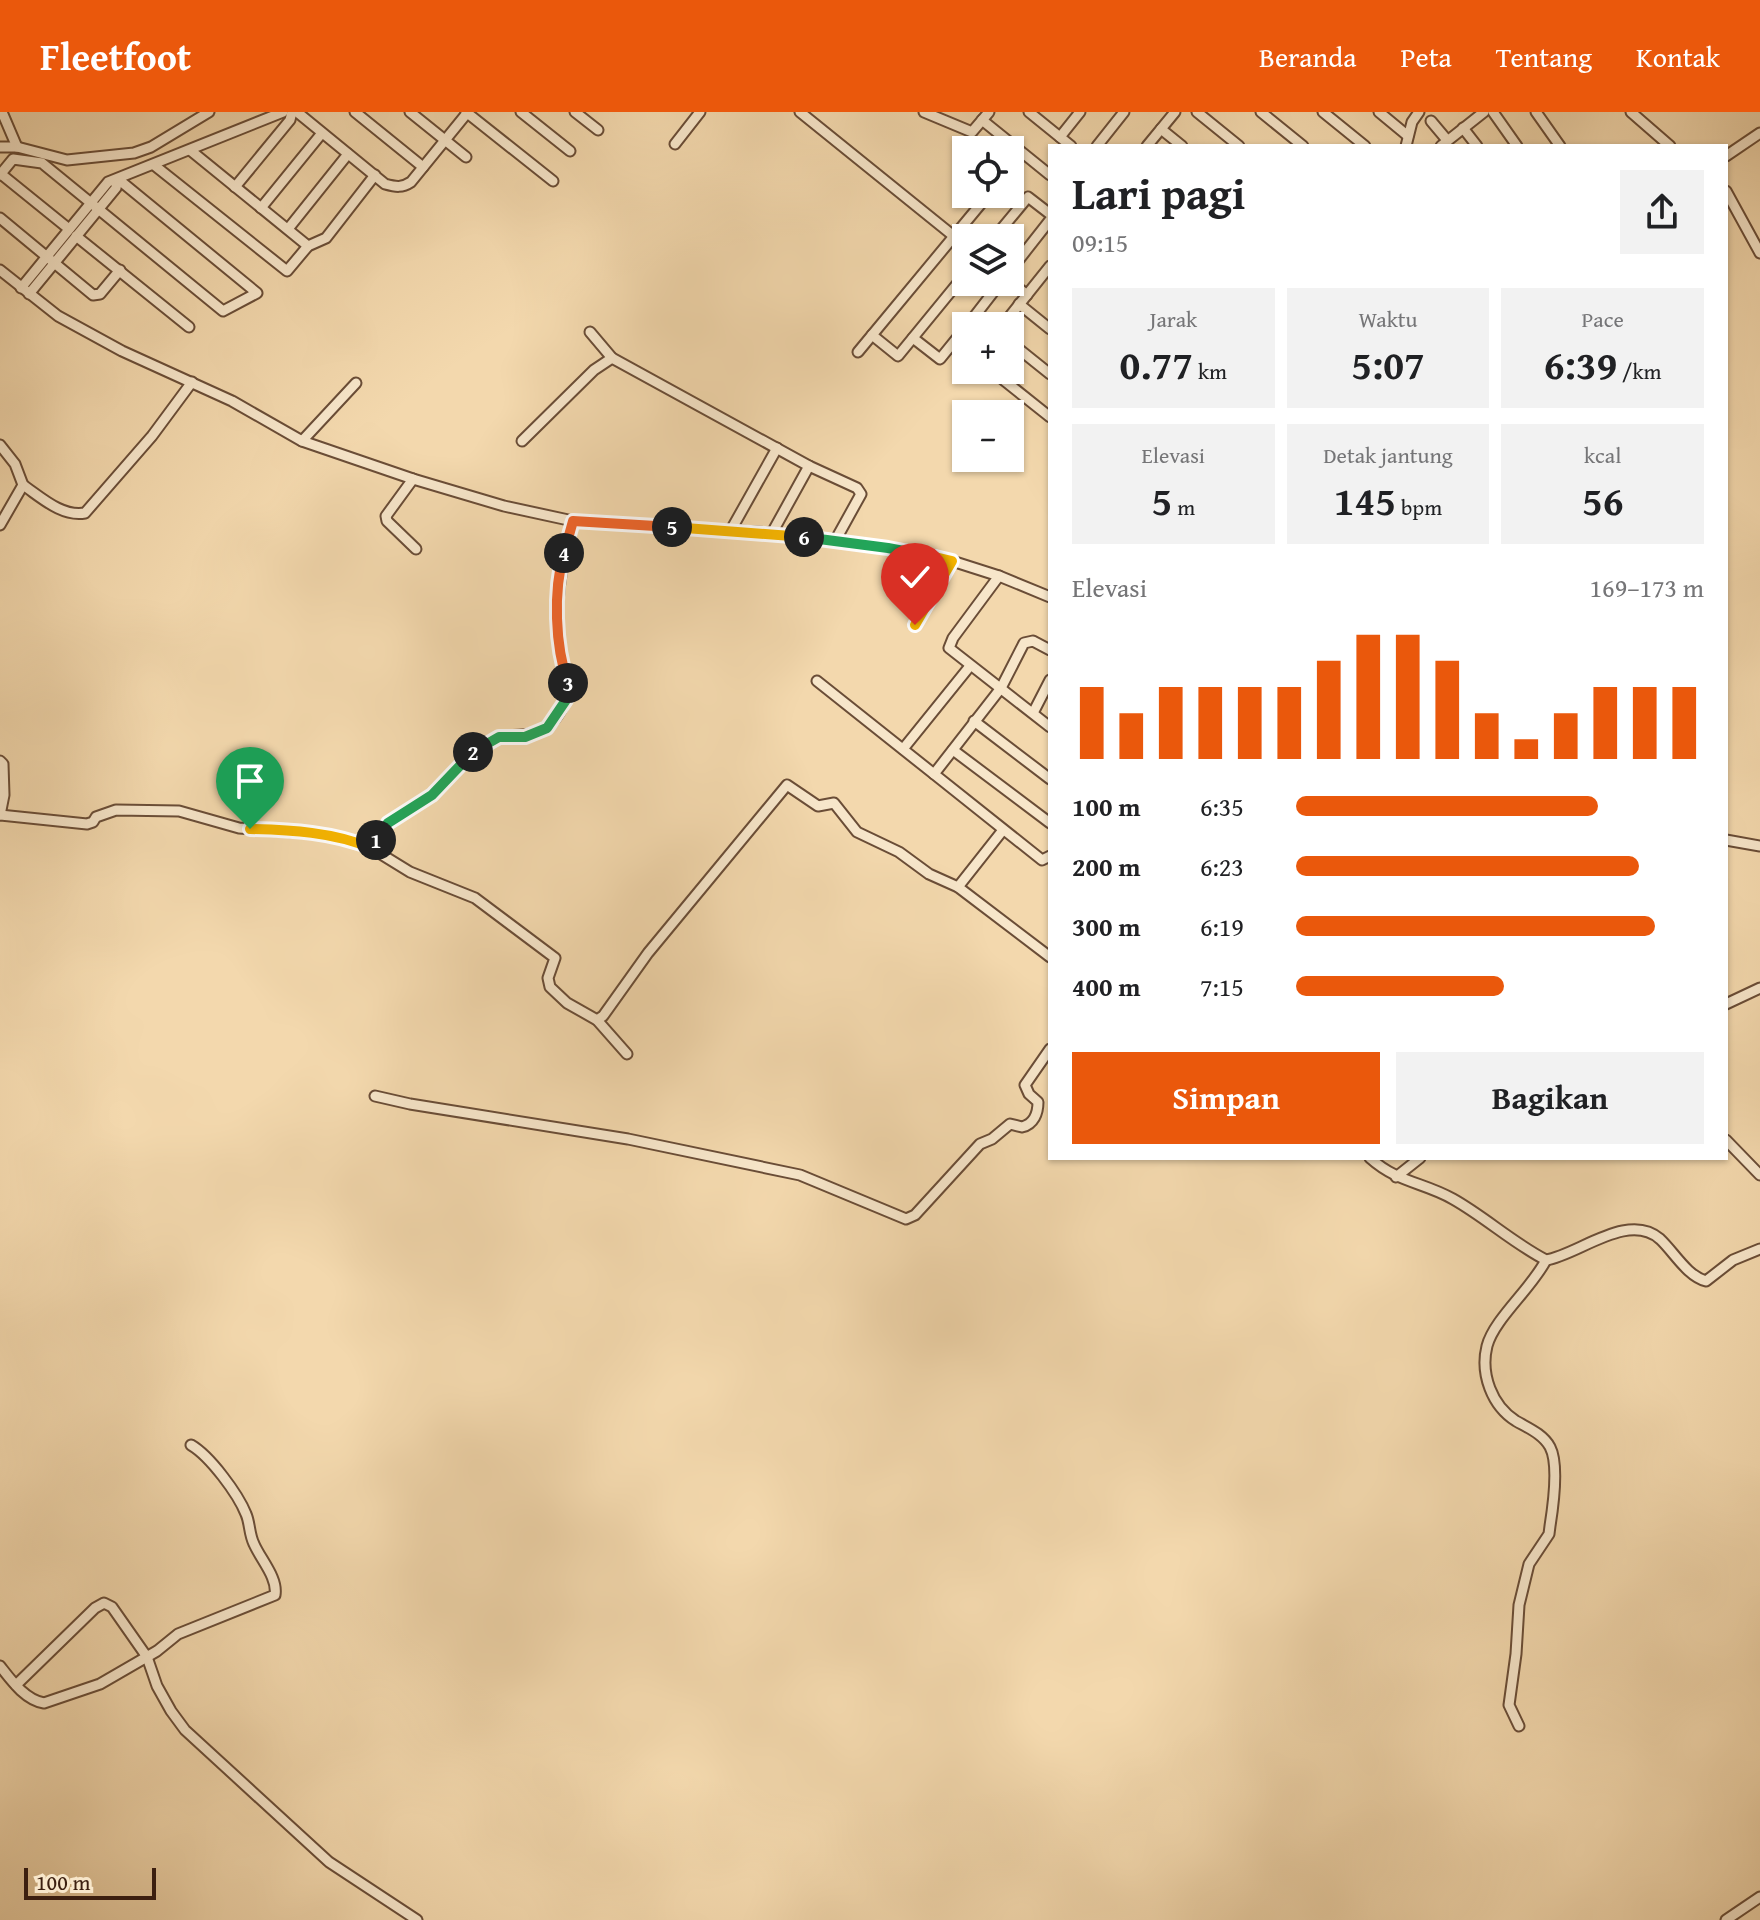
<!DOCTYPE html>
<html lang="id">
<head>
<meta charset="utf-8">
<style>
	body { margin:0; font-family:"Gentium Book Plus",serif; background:#f2f2f2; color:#202124; height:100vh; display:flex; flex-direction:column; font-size:30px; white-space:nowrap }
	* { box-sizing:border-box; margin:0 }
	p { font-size:26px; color:#757577 }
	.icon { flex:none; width:44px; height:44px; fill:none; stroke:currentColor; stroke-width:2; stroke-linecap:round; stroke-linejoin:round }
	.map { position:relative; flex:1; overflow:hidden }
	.sheet { position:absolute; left:1048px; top:32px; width:680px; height:1016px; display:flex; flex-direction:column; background:#fff; border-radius:0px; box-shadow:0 2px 6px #0004 }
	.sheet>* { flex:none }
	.tools { position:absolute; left:952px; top:24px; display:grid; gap:16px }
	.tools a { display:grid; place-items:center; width:72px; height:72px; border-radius:0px; background:#fff; box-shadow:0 2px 6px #0004; font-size:40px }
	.scale { position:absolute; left:24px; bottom:20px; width:132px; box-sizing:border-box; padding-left:8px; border:4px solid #3c1f10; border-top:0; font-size:22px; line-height:28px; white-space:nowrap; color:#3c1f10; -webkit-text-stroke:6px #f7e6ca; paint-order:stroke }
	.pin { position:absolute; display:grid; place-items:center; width:68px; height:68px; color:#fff; margin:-82px -34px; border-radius:50% 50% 50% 0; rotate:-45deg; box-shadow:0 0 8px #0007 }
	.pin .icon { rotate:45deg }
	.km { position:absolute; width:40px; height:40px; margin:-20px; border-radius:50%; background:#222; color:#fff; font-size:22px; line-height:40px; text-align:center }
	.round { display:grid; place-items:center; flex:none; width:84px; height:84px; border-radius:0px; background:#f2f2f2 }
	.headline { display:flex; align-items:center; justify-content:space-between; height:136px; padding:0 24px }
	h1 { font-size:44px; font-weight:700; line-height:60px }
	.figures { display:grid; grid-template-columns:repeat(3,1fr); gap:12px; height:136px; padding:8px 24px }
	.figures div { display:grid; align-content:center; border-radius:0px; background:#f2f2f2; text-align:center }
	.figures b { font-size:40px; font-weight:700 }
	.figures small { font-size:22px; font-weight:400 }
	.figures p { font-size:22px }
	.chart { height:224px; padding:16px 24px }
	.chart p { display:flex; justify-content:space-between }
	.chart svg { width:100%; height:144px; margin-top:8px; stroke:#ea580c; stroke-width:6 }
	.primary-button { display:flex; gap:16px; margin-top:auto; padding:16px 24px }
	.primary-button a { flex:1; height:92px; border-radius:0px; background:#ea580c; color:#fff; font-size:32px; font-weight:700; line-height:92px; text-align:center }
	.primary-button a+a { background:#f2f2f2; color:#202124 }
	ul { padding:0 24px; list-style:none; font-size:26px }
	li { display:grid; grid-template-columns:128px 96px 1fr; align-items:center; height:60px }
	li i { height:20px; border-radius:10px; background:#ea580c }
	header { display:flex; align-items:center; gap:48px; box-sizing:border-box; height:112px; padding:0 40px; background:#ea580c; color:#fff }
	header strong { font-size:38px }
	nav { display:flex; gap:44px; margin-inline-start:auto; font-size:28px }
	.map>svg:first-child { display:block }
</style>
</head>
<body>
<header>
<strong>Fleetfoot</strong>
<nav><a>Beranda</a><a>Peta</a><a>Tentang</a><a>Kontak</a></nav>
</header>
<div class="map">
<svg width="1760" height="1808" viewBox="0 0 1760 1808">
	<rect width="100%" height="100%" fill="#f3d8ad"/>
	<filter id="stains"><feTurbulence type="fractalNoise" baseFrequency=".0025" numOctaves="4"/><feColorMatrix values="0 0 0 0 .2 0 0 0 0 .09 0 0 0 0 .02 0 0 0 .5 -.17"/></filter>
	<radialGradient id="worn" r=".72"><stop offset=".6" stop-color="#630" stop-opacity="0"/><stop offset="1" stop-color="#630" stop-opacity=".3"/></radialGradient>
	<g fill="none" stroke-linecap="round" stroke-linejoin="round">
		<defs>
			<g id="minor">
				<polyline points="2,0 17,35"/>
				<path d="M 297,0 L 385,72 C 396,75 402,76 411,70 L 468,0"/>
				<polyline points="355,0 423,55"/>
				<polyline points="410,0 466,45"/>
				<polyline points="466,0 553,69"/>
				<polyline points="521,0 570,39"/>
				<polyline points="575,0 598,18"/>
				<polyline points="800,0 966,134"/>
				<polyline points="924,0 972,20 989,0"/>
				<polyline points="1029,0 1071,34"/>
				<polyline points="1197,0 1239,34"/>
				<polyline points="1261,0 1303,34"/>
				<polyline points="1323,0 1365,34"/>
				<polyline points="1379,0 1408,24"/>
				<polyline points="1493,0 1517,34"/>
				<polyline points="1536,0 1560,34"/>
				<polyline points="1631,0 1670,34"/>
				<polyline points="982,8 1050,63"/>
				<polyline points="1431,9 1447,28"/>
				<polyline points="1463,16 1477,34"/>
				<polyline points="1161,17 1182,34"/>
				<polyline points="1060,25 1080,0"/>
				<polyline points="675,32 700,0"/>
				<polyline points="1097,34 1124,0"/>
				<polyline points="1147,34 1175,0"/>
				<polyline points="1406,34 1412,10 1419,0"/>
				<polyline points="1441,34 1484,0"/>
				<polyline points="0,35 17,35 67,48 134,41 151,35 209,0"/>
				<polyline points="190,38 308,134"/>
				<polyline points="1726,44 1760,21"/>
				<polyline points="154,53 287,159 308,134 326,126 375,63"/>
				<polyline points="1,62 69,117"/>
				<polyline points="0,63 13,47 42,51 223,199 257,181 118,67"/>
				<polyline points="235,75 290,8 292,0"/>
				<polyline points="1726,79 1760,141"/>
				<polyline points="261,96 322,21"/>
				<polyline points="0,106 93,183 100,182 120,158"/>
				<polyline points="288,117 348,42"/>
				<polyline points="76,124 189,215"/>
				<polyline points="994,126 1028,85 1050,102"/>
				<polyline points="0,158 58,204 122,239 232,289 302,329 413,367 504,394 573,409 772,421 888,436 952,449 999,464 1050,485"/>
				<polyline points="1010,159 1050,108"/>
				<polyline points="1010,169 1027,183"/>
				<polyline points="21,176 108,70 283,0"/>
				<polyline points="29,182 116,76 118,67"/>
				<polyline points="1019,192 1050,217"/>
				<polyline points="967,214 1001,170"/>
				<polyline points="1002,214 1050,154"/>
				<polyline points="590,220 612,246"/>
				<polyline points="872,223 898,244 966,161"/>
				<polyline points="913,226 940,247 966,215"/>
				<polyline points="1010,230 1050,262"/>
				<polyline points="858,240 989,82"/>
				<polyline points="991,258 1050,305"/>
				<polyline points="302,329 356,271"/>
				<polyline points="522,329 594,258 612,246 809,354 857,376 861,382 835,429"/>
				<polyline points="0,333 15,352 23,373 0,413"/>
				<polyline points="413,367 386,404 387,409 416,437"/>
				<path d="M 23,373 C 42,386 62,405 85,401 L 152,324 L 192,270"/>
				<polyline points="731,418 777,336"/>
				<polyline points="772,421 809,354"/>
				<polyline points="999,464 953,526 949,536 1050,615"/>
				<polyline points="915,513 952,449"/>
				<polyline points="1050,538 1033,529 1024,531 1001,576 934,662 1042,748 1050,744"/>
				<polyline points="817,569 934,662"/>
				<polyline points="1033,601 1050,568"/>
				<polyline points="974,609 1050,667"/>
				<polyline points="903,637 970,554"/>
				<polyline points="953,638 1050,711"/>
				<polyline points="0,649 3,652 4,683 0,703"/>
				<path d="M 0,703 L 87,712 L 93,710 L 96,705 L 116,698 L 179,699 L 239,716 L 321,722 L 354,729 L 371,736 C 376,728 381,717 388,711 C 402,699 420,694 434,681 C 450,665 462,646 481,634 C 517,610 541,643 566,588 C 573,573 562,557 560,541 C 554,493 560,456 573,409"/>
				<polyline points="1726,728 1760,734"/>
				<polyline points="371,736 410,760 475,786 555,846 548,866 550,875 567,891 597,908 627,942"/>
				<polyline points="958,775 1003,718"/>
				<polyline points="1726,892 1760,876"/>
				<polyline points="597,908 603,904 648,841 787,673 818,694 834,691 857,720 899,740 929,762 958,775 1050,845"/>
				<path d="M 375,984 L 410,992 L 628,1027 L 800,1063 L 906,1107 L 915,1103 L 980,1032 L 992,1027 L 1010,1012 L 1022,1015 C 1034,1012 1038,1001 1038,990 L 1029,982 L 1025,973 L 1050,937"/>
				<polyline points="1726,1028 1760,1063"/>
				<path d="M 1370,1046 C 1398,1071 1423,1070 1453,1087 C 1485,1105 1513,1131 1546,1148 C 1578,1143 1628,1099 1660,1127 C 1674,1140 1687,1164 1706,1169 L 1733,1148 L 1760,1137"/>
				<polyline points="1396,1065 1420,1046"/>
				<path d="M 0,1554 C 11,1568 25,1588 44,1591 L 100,1572 L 157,1539 L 178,1522 L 275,1483 C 278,1466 261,1448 254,1432 C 249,1422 250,1411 246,1402 C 238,1382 210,1344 191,1333"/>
				<polyline points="16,1573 95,1496 104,1491 112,1495 147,1545 157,1574 171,1599 185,1618 329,1750 417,1808"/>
				<path d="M 1519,1614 L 1509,1593 L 1516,1542 L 1519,1493 L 1529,1452 L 1549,1422 L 1550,1414 C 1553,1395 1559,1352 1550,1335 C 1543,1322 1528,1316 1516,1309 C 1492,1294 1480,1262 1487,1234 C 1494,1207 1532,1176 1546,1148"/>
				<polyline points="1726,1808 1760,1785"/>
			</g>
		</defs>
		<!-- minor casing -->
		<use href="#minor" stroke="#6a4d37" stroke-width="13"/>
		<!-- minor -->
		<use href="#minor" stroke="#f7e6ca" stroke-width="9"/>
	</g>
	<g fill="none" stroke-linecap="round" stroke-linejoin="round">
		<defs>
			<path id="split-1" d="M 250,717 C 291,718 333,720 371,736 L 376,728"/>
			<polyline id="split-2" points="376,728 388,711 432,683 473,640"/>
			<polyline id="split-3" points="473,640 499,625 525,625 547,616 566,588 568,571"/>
			<path id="split-4" d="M 564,441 C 553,479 555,534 568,571"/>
			<polyline id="split-5" points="564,441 573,409 672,415"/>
			<polyline id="split-6" points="672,415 804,425"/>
			<polyline id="split-7" points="804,425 888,436 935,445"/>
			<polyline id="split-8" points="915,513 952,449 935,445"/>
		</defs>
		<!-- split-1 casing -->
		<use href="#split-1" stroke="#fff" stroke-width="16"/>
		<!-- split-2 casing -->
		<use href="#split-2" stroke="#fff" stroke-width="16"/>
		<!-- split-3 casing -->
		<use href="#split-3" stroke="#fff" stroke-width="16"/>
		<!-- split-4 casing -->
		<use href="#split-4" stroke="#fff" stroke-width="16"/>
		<!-- split-5 casing -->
		<use href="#split-5" stroke="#fff" stroke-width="16"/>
		<!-- split-6 casing -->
		<use href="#split-6" stroke="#fff" stroke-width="16"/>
		<!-- split-7 casing -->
		<use href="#split-7" stroke="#fff" stroke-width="16"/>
		<!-- split-8 casing -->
		<use href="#split-8" stroke="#fff" stroke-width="16"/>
		<!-- split-1 -->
		<use href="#split-1" stroke="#f5b400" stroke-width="10"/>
		<!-- split-2 -->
		<use href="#split-2" stroke="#22a559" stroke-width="10"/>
		<!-- split-3 -->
		<use href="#split-3" stroke="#22a559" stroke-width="10"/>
		<!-- split-4 -->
		<use href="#split-4" stroke="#f0652b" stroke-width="10"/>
		<!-- split-5 -->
		<use href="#split-5" stroke="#f0652b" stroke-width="10"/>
		<!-- split-6 -->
		<use href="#split-6" stroke="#f5b400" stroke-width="10"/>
		<!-- split-7 -->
		<use href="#split-7" stroke="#22a559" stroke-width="10"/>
		<!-- split-8 -->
		<use href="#split-8" stroke="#f5b400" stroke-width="10"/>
	</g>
	<rect width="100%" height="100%" filter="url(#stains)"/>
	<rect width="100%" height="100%" fill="url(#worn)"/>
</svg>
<div class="tools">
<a><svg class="icon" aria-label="locate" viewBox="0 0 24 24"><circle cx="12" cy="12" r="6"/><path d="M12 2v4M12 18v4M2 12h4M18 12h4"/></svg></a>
<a><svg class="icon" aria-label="layers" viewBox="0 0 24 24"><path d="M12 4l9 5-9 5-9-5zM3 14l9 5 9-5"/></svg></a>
<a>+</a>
<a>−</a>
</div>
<div class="scale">100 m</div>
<div class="pin" style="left:250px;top:717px;background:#1e9e55"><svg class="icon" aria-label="arrive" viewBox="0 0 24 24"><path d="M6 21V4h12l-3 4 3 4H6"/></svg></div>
<div class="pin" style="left:915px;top:513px;background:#d93025"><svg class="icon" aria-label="check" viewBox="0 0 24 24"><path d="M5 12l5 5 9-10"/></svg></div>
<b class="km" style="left:376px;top:728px">1</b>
<b class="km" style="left:473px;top:640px">2</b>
<b class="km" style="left:568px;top:571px">3</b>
<b class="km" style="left:564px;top:441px">4</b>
<b class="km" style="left:672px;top:415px">5</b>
<b class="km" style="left:804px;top:425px">6</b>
<section class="sheet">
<div class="headline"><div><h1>Lari pagi</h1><p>09:15</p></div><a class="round"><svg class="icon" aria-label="share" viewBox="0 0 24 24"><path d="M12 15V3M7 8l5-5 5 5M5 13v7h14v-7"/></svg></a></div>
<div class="figures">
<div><p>Jarak</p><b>0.77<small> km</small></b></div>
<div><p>Waktu</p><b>5:07</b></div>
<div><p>Pace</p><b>6:39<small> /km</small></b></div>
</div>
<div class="figures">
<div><p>Elevasi</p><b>5<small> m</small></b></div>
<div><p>Detak jantung</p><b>145<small> bpm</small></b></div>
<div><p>kcal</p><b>56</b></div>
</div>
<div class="chart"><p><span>Elevasi</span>169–173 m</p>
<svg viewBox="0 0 160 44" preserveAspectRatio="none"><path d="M5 44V22M15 44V30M25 44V22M35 44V22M45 44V22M55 44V22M65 44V14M75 44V6M85 44V6M95 44V14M105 44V30M115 44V38M125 44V30M135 44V22M145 44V22M155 44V22"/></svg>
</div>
<ul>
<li><b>100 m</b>6:35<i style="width:74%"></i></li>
<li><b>200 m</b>6:23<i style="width:84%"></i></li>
<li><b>300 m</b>6:19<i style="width:88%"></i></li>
<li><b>400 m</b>7:15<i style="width:51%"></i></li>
</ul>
<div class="primary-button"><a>Simpan</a><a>Bagikan</a></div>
</section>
</div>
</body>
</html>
